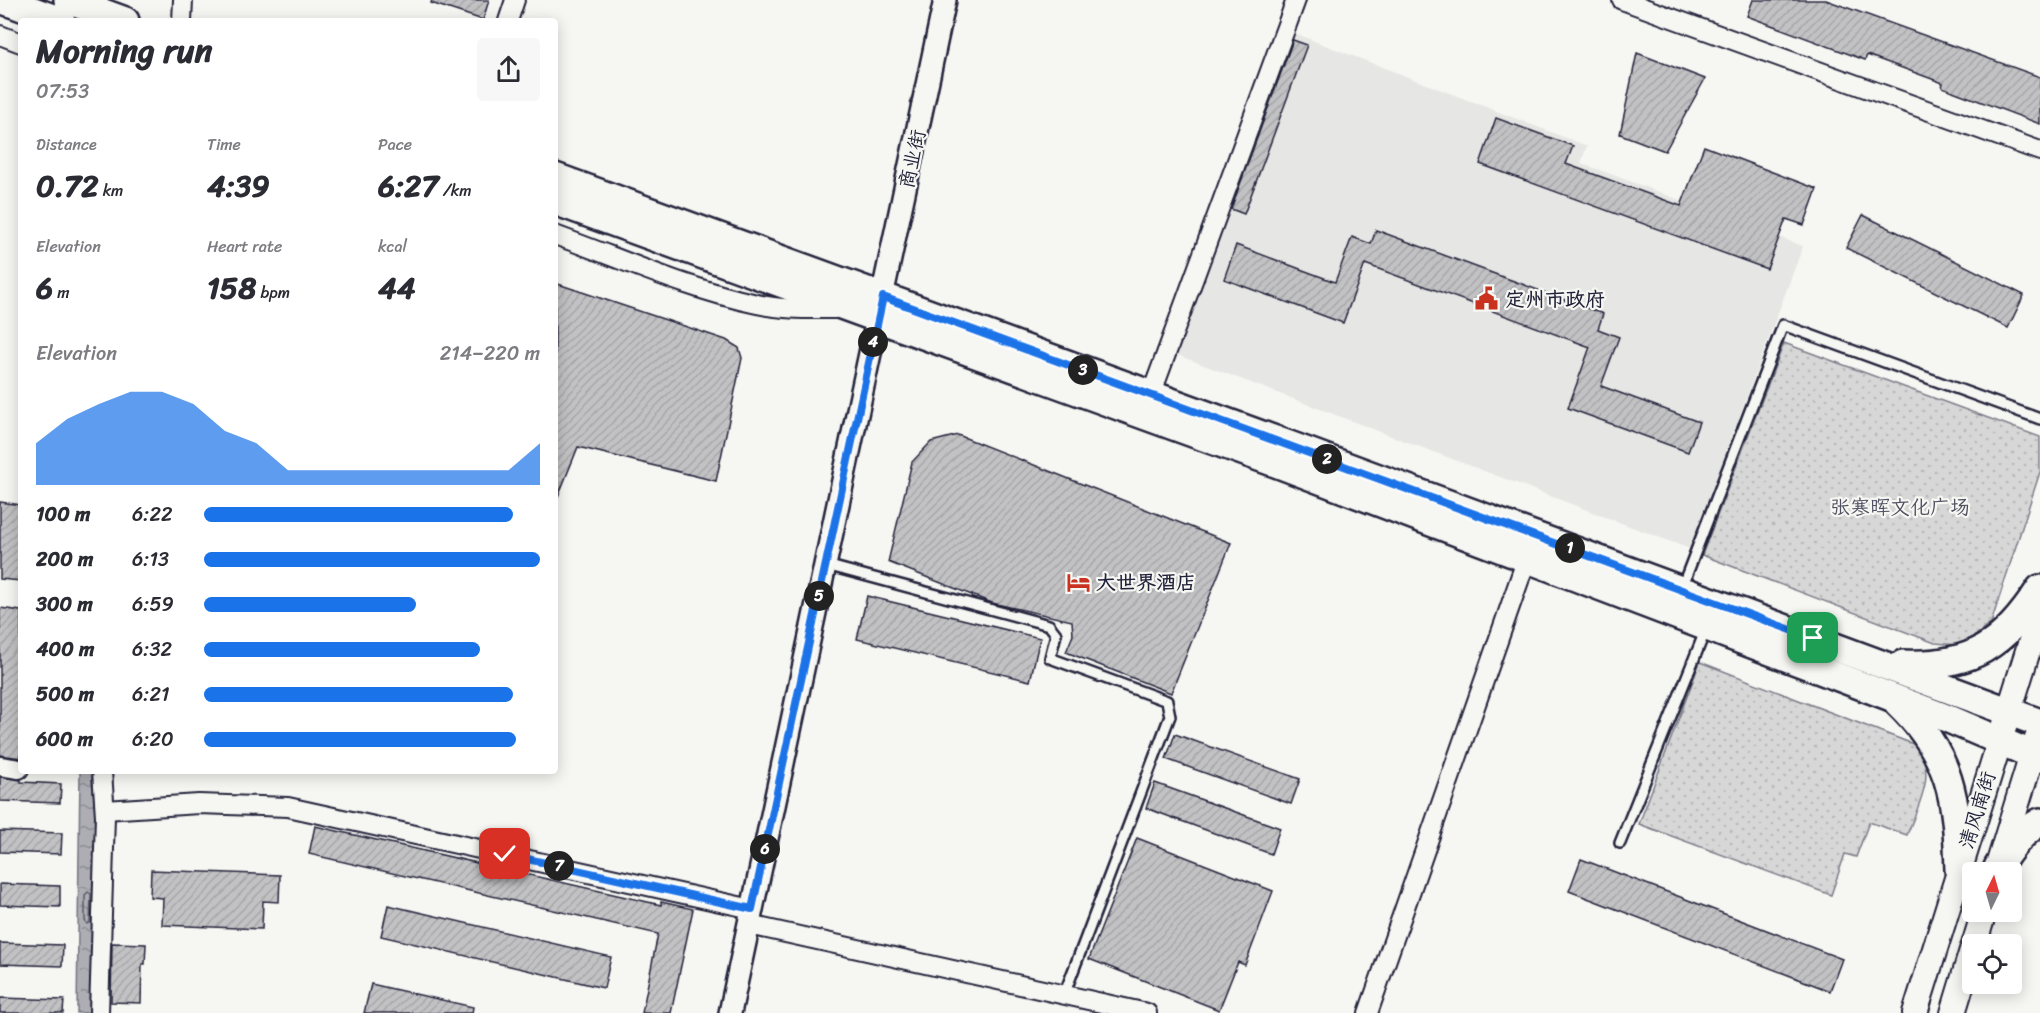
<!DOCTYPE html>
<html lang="en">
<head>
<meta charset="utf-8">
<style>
	body { margin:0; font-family:Sriracha,"LXGW WenKai TC",sans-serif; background:#f7f7f7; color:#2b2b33; height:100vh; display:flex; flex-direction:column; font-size:22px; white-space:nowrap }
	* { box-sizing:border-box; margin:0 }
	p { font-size:20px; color:#7c7c81 }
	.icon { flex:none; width:33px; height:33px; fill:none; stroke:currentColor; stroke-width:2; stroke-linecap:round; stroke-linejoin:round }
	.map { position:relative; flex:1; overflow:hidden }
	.drawer { position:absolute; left:18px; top:18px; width:540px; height:756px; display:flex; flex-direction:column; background:#fff; border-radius:6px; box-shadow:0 3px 15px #0003 }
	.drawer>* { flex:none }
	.needle { width:39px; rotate:5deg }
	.buttons { position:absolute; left:1962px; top:862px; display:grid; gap:12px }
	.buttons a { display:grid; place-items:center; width:60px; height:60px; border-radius:6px; background:#fff; box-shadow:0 3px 15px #0003; font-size:30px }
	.pin { position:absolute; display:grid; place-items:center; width:51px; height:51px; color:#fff; margin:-26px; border-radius:12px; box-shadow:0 3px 9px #0006 }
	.km { position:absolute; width:30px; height:30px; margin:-15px; border-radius:50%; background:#222; color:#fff; font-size:16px; line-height:30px; text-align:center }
	.round { display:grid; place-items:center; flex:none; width:63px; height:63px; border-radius:6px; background:#f7f7f7 }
	.head { display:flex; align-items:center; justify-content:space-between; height:102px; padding:0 18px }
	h1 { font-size:33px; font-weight:800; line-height:45px }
	.metrics { display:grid; grid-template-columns:repeat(3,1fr); gap:9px; height:102px; padding:6px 18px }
	.metrics div { display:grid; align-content:center }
	.metrics b { font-size:30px; font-weight:800 }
	.metrics small { font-size:16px; font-weight:400 }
	.metrics p { font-size:16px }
	.chart { height:168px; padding:12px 18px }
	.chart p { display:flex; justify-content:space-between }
	.chart svg { width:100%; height:108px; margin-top:6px; fill:#1a73e8; opacity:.7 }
	ul { padding:0 18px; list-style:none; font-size:20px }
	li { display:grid; grid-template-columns:96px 72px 1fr; align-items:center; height:45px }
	li i { height:15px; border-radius:8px; background:#1a73e8 }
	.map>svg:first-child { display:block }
</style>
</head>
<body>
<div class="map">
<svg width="2040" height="1013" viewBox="0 0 2040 1013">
	<defs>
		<pattern id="park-dots" width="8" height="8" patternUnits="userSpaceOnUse" patternTransform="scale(1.5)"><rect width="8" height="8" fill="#d7d7d7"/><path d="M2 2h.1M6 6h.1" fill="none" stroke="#b8b8b9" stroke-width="1.8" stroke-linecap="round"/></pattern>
		<pattern id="water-ripples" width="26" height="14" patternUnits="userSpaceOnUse" patternTransform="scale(1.5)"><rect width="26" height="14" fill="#adadb3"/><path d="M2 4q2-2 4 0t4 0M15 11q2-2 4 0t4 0" fill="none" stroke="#8c8c93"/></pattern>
		<pattern id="building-hatch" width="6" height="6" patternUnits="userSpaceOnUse" patternTransform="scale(1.5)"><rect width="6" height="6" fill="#c2c2c4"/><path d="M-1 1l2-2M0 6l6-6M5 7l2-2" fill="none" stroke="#a6a6a9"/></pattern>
	</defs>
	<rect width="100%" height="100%" fill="#f6f6f2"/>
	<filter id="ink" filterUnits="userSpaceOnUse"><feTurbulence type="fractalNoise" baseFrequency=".0167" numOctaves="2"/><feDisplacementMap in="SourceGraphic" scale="12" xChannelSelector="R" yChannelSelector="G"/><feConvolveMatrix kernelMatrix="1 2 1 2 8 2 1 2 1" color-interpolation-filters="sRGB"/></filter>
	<g filter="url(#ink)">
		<!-- built -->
		<polygon fill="#e6e6e4" points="1291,32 1587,146 1581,163 1803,246 1690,549 1172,353"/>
		<!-- park -->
		<g fill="url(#park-dots)" stroke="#7c7c89" stroke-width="1.5">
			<polygon points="1784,343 2040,437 2040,472 1991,623 1969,641 1958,645 1935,643 1702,555"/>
			<path d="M 1700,662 L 1913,744 C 1940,769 1918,805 1907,835 L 1869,822 L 1856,857 L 1845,854 L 1831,895 L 1639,824 Z"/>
		</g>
		<!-- water -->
		<polygon fill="url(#water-ripples)" stroke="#757583" stroke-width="1.5" points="80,771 91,771 96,819 97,906 92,1013 77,1013"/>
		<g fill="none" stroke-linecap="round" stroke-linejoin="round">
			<!-- shore -->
			<polygon stroke="#5a5a6b" stroke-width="1.5" points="88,892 91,894 90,922 87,924 85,921 85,895"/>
		</g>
		<!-- building -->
		<g fill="url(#building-hatch)" stroke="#22223b" stroke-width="1.5">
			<polygon points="432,0 489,0 483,20 431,3"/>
			<polygon points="1753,0 1826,0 2040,77 2040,124 1942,87 1943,83 1867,55 1865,60 1747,16"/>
			<polygon points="1293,40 1307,45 1244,214 1231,209"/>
			<polygon points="1637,53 1705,79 1665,151 1620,134"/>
			<polygon points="1496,118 1573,146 1566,164 1681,206 1704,146 1817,189 1804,225 1786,219 1767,269 1480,164"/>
			<polygon points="1863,215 2024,295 2008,328 1846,248"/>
			<polygon points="1376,230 1603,314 1598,329 1619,337 1601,386 1699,422 1688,452 1568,408 1590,347 1365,264 1343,323 1224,279 1236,245 1335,282 1352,237 1371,244"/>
			<polygon points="555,283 726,340 739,348 742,358 716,481 578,447 555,504"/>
			<polygon points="958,435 1231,543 1171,693 1066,652 1073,635 1072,621 992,603 888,562 912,462 931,442"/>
			<polygon points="0,502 21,505 21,581 0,579"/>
			<polygon points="867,596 1040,638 1030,681 857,639"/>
			<polygon points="0,608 21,611 21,758 0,755"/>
			<polygon points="1175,734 1300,779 1291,804 1166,759"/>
			<polygon points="0,777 21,780 21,782 61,784 60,803 0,801"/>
			<polygon points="1155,783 1280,828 1271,854 1146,808"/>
			<polygon points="315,826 661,905 661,902 693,909 671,1013 642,1013 658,934 309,854"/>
			<polygon points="0,831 62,833 61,854 0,852"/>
			<polygon points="1137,838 1273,891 1245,965 1238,962 1219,1010 1089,959"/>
			<polygon points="1581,859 1842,959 1830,991 1569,891"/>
			<polygon points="151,870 280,875 279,902 263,901 262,929 162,925 163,898 150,897"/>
			<polygon points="0,884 60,886 60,907 0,905"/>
			<polygon points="388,905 611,957 604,988 381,936"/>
			<polygon points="0,943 63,945 62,966 0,964"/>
			<polygon points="112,943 146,944 145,964 142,964 141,1003 111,1002"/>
			<polygon points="371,984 473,1007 472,1013 364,1013"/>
			<polygon points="0,998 64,1000 63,1013 0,1013"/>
		</g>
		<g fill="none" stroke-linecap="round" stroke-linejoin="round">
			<defs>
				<g id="service">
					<polyline points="826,565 1049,625 1056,634 1050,658 1167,701 1170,716 1064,995"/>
					<polyline points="1682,587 1783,325 2040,419"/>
					<polyline points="1620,843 1706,629"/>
				</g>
				<g id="minor">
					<polyline points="1622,0 2040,151"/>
					<polyline points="182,21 183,0"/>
					<polyline points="508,21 515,0"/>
					<polyline points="0,35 21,43"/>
					<path d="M 555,235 C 619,258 690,290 757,304 C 783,310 809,309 835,309"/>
					<polyline points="1151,395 1296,0"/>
					<polyline points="0,766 19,769"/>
					<polyline points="105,810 199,804 288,807 752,909"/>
					<polyline points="749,925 1147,1013"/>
					<polyline points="99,1013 105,816 102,771"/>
					<polyline points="1368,1013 1527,558"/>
				</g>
				<polyline id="tertiary" points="730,1013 945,0"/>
				<g id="secondary">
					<polyline points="2000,859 2040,729"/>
					<polyline points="1974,945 1984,912"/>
					<polyline points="1915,1013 2040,612"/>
					<polyline points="1953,1013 1972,950"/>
				</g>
				<g id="primary">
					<polyline points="3,0 61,21"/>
					<polyline points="68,0 125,21"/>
					<polyline points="555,177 1289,445 2040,723"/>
					<polyline points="555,201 1281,465 1949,719 2040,758"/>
					<path d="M 1903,664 C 1972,667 2003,646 2040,589"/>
					<path d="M 1898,703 C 1951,754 1957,799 1959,870"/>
					<path d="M 1998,867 C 2010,848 2021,833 2040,822"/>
				</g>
			</defs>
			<!-- service casing -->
			<use href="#service" stroke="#22223b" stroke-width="14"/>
			<!-- minor casing -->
			<use href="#minor" stroke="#22223b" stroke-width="22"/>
			<!-- tertiary casing -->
			<use href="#tertiary" stroke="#22223b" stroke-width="26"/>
			<!-- secondary casing -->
			<use href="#secondary" stroke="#22223b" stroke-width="28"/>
			<!-- primary casing -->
			<use href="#primary" stroke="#22223b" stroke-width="32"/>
			<!-- service -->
			<use href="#service" stroke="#f6f6f2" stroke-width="9"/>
			<!-- minor -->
			<use href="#minor" stroke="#f6f6f2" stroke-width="18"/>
			<!-- tertiary -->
			<use href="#tertiary" stroke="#f6f6f2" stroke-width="21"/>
			<!-- secondary -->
			<use href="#secondary" stroke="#f6f6f2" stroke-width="24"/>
			<!-- primary -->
			<use href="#primary" stroke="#f6f6f2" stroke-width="27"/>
		</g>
	</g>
	<g fill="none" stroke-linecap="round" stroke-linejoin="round" filter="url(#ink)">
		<defs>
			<polyline id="route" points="505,854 752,909 883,297 1813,638"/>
		</defs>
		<!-- route casing -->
		<use href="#route" stroke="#fff" stroke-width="12"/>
		<!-- route -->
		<use href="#route" stroke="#1a73e8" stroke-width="8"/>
	</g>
	<!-- icons -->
	<defs>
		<symbol id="civic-bare" viewBox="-9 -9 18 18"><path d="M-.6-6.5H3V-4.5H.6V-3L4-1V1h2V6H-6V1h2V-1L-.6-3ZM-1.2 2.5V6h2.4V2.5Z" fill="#c8321e" stroke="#f6f6f2" stroke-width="2.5" paint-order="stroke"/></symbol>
		<symbol id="hotel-bare" viewBox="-9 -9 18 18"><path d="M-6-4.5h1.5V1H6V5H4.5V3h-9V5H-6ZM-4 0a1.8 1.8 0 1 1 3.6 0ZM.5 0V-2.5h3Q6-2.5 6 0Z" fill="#c8321e" stroke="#f6f6f2" stroke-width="2.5" paint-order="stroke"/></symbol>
	</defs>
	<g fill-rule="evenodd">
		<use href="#civic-bare" x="1470" y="282" width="33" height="33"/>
		<use href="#hotel-bare" x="1062" y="566" width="33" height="33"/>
	</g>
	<g text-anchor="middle" stroke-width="4.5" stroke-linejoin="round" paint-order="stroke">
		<!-- street labels -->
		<g font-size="20" fill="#22223b" stroke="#f6f6f2">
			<text transform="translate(912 159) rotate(-78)" y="7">商业街</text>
			<text transform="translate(1977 810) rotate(-73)" y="7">清风南街</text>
		</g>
		<!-- poi labels -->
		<g font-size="20" font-weight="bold" fill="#22223b" stroke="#f6f6f2" text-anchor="start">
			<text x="1505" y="306">定州市政府</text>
			<text x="1096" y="589">大世界酒店</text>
		</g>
		<!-- park labels -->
		<g font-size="20" fill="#4f4f62" stroke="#f6f6f2">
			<text x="1900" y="514">张寒晖文化广场</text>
		</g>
	</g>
</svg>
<div class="buttons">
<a><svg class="needle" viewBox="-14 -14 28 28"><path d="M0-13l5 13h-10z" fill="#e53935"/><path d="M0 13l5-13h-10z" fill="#7c7c81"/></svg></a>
<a><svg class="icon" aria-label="locate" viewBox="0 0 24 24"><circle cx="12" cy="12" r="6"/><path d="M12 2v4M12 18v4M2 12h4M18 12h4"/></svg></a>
</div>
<div class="pin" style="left:1813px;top:638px;background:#1e9e55"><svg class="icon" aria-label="arrive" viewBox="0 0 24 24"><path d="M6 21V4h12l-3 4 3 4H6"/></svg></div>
<div class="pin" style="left:505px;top:854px;background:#d93025"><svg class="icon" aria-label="check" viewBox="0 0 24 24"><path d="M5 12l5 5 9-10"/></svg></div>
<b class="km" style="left:1570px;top:548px">1</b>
<b class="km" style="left:1327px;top:459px">2</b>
<b class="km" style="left:1083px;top:370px">3</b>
<b class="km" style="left:873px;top:342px">4</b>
<b class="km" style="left:819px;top:596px">5</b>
<b class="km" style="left:765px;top:849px">6</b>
<b class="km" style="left:559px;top:866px">7</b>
<section class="drawer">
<div class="head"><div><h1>Morning run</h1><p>07:53</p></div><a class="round"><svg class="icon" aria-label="share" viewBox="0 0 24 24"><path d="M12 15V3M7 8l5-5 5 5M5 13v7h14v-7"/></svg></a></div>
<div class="metrics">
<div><p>Distance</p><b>0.72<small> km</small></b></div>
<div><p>Time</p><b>4:39</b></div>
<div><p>Pace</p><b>6:27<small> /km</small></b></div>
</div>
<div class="metrics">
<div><p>Elevation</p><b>6<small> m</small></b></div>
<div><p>Heart rate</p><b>158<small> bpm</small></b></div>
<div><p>kcal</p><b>44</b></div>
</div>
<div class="chart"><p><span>Elevation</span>214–220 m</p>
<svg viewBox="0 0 160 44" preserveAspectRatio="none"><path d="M0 44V27L10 17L20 11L30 6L40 6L50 11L60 22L70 27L80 38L90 38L100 38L110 38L120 38L130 38L140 38L150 38L160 27V44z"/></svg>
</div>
<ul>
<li><b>100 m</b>6:22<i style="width:92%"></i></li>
<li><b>200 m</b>6:13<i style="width:100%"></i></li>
<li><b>300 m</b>6:59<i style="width:63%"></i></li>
<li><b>400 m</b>6:32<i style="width:82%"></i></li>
<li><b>500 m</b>6:21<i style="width:92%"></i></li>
<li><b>600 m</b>6:20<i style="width:93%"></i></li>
</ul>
</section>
</div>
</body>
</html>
